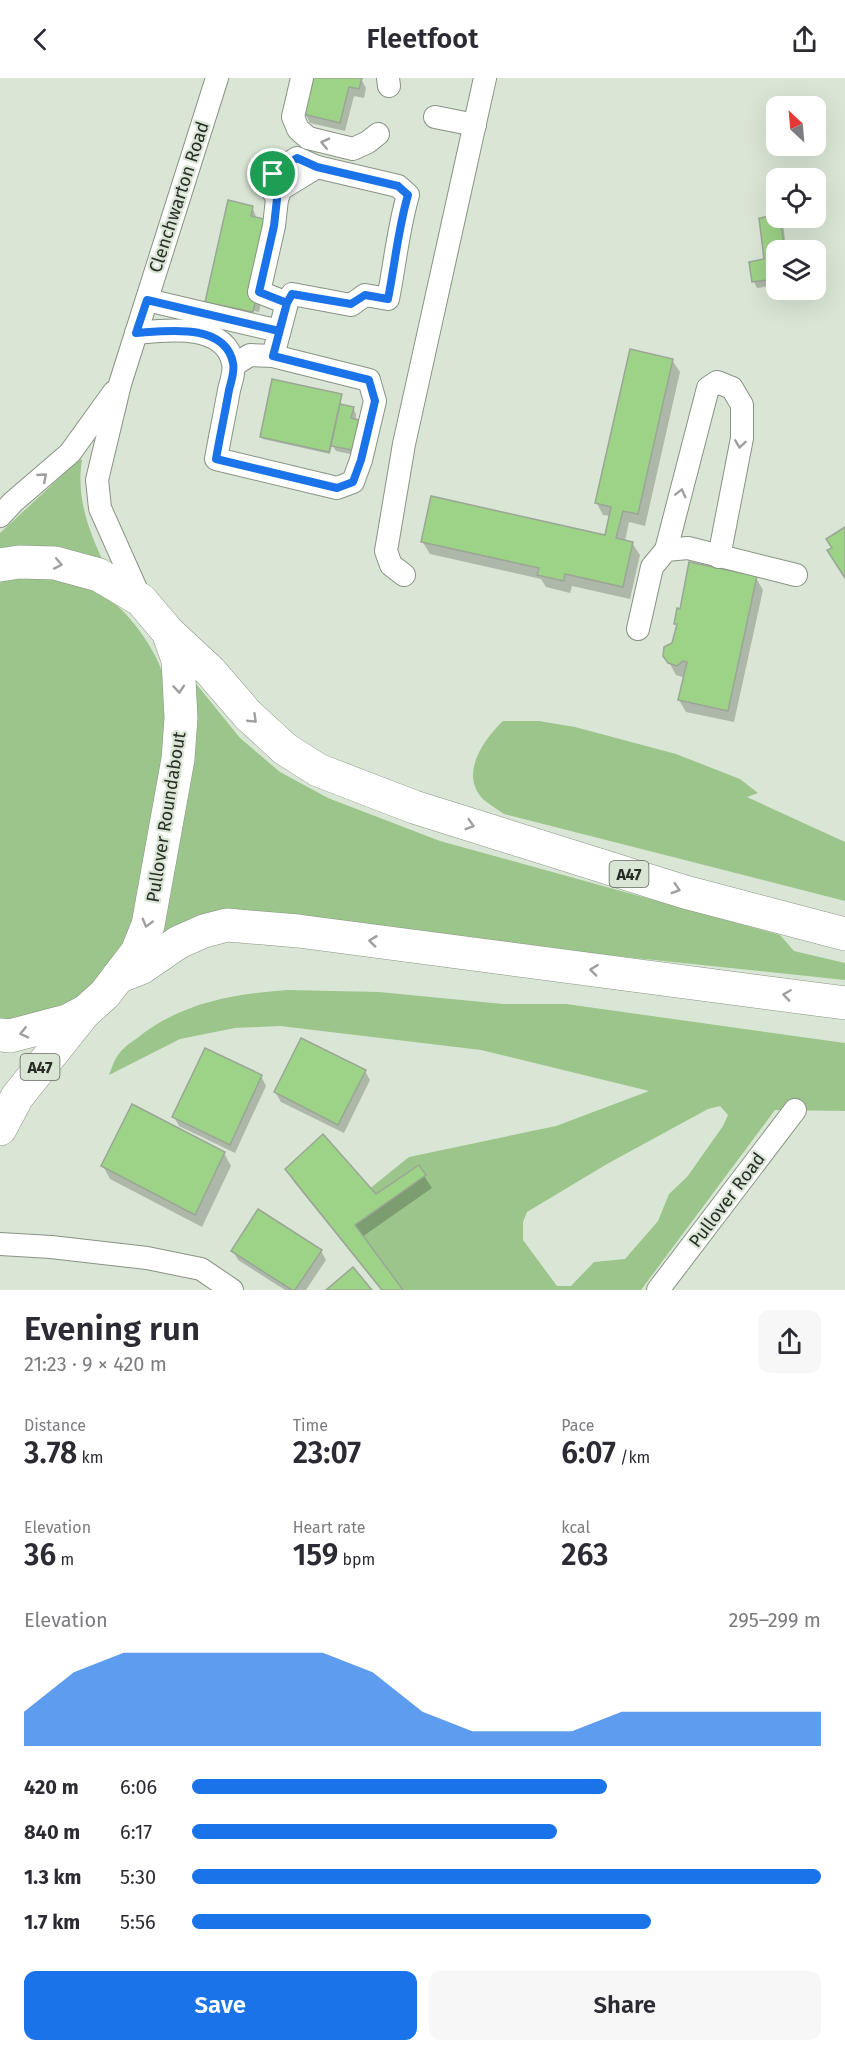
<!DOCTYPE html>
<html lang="en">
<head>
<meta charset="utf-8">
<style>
	body { margin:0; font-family:"Fira Sans",sans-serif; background:#f7f7f7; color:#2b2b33; height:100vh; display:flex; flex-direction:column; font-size:22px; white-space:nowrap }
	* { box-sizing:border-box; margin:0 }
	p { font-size:20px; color:#7c7c81 }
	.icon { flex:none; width:33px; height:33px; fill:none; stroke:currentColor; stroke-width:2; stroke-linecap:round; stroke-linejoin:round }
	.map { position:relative; height:1212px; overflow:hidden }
	.drawer { display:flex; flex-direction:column; background:#fff; flex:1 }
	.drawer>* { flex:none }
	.needle { width:39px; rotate:334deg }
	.fabs { position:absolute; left:766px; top:18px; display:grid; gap:12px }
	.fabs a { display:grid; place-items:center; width:60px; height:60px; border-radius:12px; background:#fff; box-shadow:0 6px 24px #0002; font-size:30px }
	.pin { position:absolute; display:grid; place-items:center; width:51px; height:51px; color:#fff; margin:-26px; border:3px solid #fff; border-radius:50%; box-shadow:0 2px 6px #0007 }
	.round { display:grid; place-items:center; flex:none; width:63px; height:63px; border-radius:12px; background:#f7f7f7 }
	.summary { display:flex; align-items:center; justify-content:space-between; height:102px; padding:0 24px }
	h1 { font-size:33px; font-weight:600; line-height:45px }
	.metrics { display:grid; grid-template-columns:repeat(3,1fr); gap:9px; height:102px; padding:6px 24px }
	.metrics div { display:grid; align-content:center }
	.metrics b { font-size:30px; font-weight:600 }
	.metrics small { font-size:16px; font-weight:400 }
	.metrics p { font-size:16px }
	.chart { height:168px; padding:12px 24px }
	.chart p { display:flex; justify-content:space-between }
	.chart svg { width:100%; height:108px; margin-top:6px; fill:#1a73e8; opacity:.7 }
	.primary-button { display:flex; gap:12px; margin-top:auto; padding:12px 24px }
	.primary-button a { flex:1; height:69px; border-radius:12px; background:#1a73e8; color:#fff; font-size:24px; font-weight:600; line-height:69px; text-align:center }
	.primary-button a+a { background:#f7f7f7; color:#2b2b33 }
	ul { padding:0 24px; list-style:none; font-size:20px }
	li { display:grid; grid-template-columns:96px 72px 1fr; align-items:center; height:45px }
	li i { height:15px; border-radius:8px; background:#1a73e8 }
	header { display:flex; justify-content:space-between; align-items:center; height:78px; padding:0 24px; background:#fff; font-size:27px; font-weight:600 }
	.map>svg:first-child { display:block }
</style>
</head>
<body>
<header><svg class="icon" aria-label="back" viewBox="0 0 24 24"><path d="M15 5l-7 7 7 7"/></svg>Fleetfoot<svg class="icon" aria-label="share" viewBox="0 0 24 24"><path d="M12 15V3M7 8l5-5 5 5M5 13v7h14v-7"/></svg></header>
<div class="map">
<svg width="845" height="1212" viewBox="0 0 845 1212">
	<rect width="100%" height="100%" fill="#dae6d5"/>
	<!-- green -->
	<g fill="#9cc58c" fill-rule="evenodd">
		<path d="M 80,381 L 82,382 C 76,418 88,451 103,483 L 0,474 L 0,455 Z"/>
		<path d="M 46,498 C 65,503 87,507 103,517 C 131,534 162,579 167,611 C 169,621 168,633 168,643 L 134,838 L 117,882 L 82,923 L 0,946 L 0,503 L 11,500 Z"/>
		<polygon points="189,597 240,660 280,694 328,720 440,763 780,857 794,873 845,885 845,902 327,848 152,866"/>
		<path d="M 503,643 L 539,643 L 575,649 L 676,676 L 740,701 L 758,715 L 747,719 L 845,764 L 845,823 L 504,736 C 497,731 490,727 484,722 C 458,697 484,661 503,643 Z"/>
		<path d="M 287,912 L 379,914 L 503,926 L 566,926 L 845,965 L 845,1033 L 775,1032 L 641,1212 L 403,1212 L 355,1147 L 426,1097 L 418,1087 L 353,1146 L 348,1128 L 409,1079 L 556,1048 L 649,1013 L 481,972 L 280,948 L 235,950 L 180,961 L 109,997 C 111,992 113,985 116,980 C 121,972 128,966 136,961 C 180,925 232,916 287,912 ZM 720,1028 L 728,1037 L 723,1048 L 687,1099 L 669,1116 L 658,1143 L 625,1181 L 594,1184 L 571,1208 L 557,1208 L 523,1162 L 523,1144 L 527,1134 L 607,1086 L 708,1031 Z"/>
	</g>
	<!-- shadow -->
	<g fill="#0003">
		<polygon points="361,1 366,10 364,20 354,18 345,53 310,45 305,35"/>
		<polygon points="252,129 257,141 277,153 259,234 212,224 212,233 207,224"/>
		<polygon points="777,139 783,144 786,172 777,172 777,207 757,210 754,204 751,185 766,183"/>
		<polygon points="672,282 680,294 645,448 629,444 625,463 632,465 640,477 630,521 572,508 570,515 546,509 541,501 430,476 422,463 606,459 611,438 603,437 596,424"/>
		<polygon points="341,318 341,328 353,330 356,336 355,377 336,373 332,367 330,376 263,361 261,359"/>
		<polygon points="756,500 763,512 734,644 686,634 679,622 685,600 676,597 665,577 673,566 677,549 676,546"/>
		<polygon points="365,993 370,1002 344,1055 281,1024 275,1014"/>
		<polygon points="261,998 266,1008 235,1075 179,1048 174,1039"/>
		<polygon points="224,1075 231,1088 202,1149 110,1101 103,1088"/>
		<polygon points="418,1089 432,1110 362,1159 401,1212 381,1212 294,1104 287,1092 376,1118"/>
		<polygon points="233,1173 321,1173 326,1182 306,1212 285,1212 238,1182"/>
	</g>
	<!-- building -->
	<g fill="#9dd387" stroke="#9ba696" stroke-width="1.5">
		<polygon points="303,0 362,0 359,11 349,9 340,45 303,36"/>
		<polygon points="228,122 253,128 251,138 273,143 253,234 205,224"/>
		<polygon points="777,137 777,140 780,140 785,172 777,172 777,201 752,204 749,184 764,181 759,140"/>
		<polygon points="630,271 673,281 638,436 623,433 616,460 633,464 623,509 565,496 564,503 537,497 539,490 421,464 431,418 605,457 611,429 595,425"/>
		<polygon points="272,301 342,316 329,374 260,359"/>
		<polygon points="340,326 354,329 351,340 359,342 352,372 331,368"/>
		<polygon points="845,449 845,500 827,472 832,470 826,461"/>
		<polygon points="689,484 757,498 728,633 678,622 687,584 683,583 677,588 668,585 663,578 664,569 672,565 677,546 674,546 677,530 680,531"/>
		<polygon points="301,960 366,992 338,1047 274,1014"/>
		<polygon points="205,970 262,997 230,1067 172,1039"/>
		<polygon points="132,1026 225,1074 195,1137 101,1088"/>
		<polygon points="323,1056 376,1116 419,1087 426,1097 355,1147 403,1212 382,1212 285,1091"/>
		<polygon points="258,1131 322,1172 295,1212 292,1212 231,1173"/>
		<polygon points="353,1189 372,1212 326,1212"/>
	</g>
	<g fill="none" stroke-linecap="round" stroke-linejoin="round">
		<defs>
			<g id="minor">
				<polyline points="302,0 293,39 298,51 308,60 353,71 368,64 378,56"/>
				<polyline points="388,0 389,8"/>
				<polyline points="435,39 475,47"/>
				<polyline points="277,121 281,111 317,89"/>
				<polyline points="147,222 279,253"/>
				<path d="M 136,255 C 166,252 225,244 233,285 C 235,293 231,304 229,312 C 225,335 220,358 216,381 L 337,410 L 353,404 L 361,382 L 375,323 L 369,302 L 273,278 L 250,277 L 234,287"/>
				<path d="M 273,278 L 287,225 L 292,216 L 351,227 L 365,217 L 388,221 C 395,186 398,151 408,117 L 398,108 L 317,89 L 297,80 L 273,96 L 271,109 L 277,121 L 274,148 L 259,214 L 287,225"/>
				<polyline points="0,438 13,424 70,375 114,314"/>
				<polyline points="666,472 708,310 717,304 732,310 742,327 742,360 719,479"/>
				<polyline points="404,497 391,487 386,473 404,366 485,0"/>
				<polyline points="141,522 100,430 97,402 120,306 217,0"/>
				<polyline points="638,551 652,489 666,472 688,470 796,497"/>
				<polyline points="0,1166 51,1169 147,1180 201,1191 232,1212"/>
				<polyline points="658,1212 795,1032"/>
			</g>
			<g id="highway">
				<polyline points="0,487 19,484 55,485 99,497 141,522 168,554 178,582 181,640 178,681 148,847 137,874 105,916 86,933 67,943 10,958 0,957"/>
				<polyline points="168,554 210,593 248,637 285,671 318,692 414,729 685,814 845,856"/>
				<polyline points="118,899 141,890 179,864 204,853 227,847 298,853 845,925"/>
				<polyline points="0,1051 17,1019 83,936"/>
			</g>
		</defs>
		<!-- minor casing -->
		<use href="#minor" stroke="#889383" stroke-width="24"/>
		<!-- highway casing -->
		<use href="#highway" stroke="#889383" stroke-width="34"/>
		<!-- minor -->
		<use href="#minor" stroke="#fff" stroke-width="22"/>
		<!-- highway -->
		<use href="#highway" stroke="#fff" stroke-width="33"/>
	</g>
	<!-- one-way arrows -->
	<defs><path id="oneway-chevron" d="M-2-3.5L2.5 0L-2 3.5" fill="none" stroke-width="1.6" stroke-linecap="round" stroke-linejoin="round" transform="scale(1.5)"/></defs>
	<g stroke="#9ea09d">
		<use href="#oneway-chevron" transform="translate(325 65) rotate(-167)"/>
		<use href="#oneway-chevron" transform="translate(740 366) rotate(99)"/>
		<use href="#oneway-chevron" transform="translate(43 399) rotate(-41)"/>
		<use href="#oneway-chevron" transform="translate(681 415) rotate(-76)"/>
		<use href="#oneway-chevron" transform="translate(58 486) rotate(11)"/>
		<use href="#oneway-chevron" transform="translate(179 611) rotate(86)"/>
		<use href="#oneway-chevron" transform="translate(253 641) rotate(44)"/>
		<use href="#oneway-chevron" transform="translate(470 747) rotate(17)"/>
		<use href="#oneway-chevron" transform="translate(676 811) rotate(17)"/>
		<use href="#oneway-chevron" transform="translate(147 845) rotate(105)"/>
		<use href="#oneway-chevron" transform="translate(373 863) rotate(-173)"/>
		<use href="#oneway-chevron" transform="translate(594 892) rotate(-173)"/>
		<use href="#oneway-chevron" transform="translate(787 917) rotate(-172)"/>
		<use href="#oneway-chevron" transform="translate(24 955) rotate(167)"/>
	</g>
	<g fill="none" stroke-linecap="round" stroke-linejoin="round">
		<defs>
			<path id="route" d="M 273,96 L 271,109 L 277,121 L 274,148 L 259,214 L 287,225 L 279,253 L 147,222 L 136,255 C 166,253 225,244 233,285 C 235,293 231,304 229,312 C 225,335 220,358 216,381 L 337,410 L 353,404 L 361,382 L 375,323 L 369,302 L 273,278 L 287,225 L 292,216 L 351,226 L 365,217 L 388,221 C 395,186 398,151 408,117 L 398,108 L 317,89 L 297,80 L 273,96"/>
		</defs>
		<!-- route casing -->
		<use href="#route" stroke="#fff" stroke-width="12"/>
		<!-- route -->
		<use href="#route" stroke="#1a73e8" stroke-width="8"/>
	</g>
	<g text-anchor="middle" stroke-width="4.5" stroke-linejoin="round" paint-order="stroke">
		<!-- shield labels -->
		<g fill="#dae6d5" stroke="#5d645a" stroke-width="1.5">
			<rect x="609.5" y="783" width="39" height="26" rx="4.5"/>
			<rect x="20.5" y="976" width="39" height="26" rx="4.5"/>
		</g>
		<g font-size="16" font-weight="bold" fill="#282d26">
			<text x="629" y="802">A47</text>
			<text x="40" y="995">A47</text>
		</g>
		<!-- street labels -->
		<g font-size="18" fill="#282d26" stroke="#dae6d5">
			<text transform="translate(179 119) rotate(-72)" y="6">Clenchwarton Road</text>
			<text transform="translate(166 739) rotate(-81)" y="6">Pullover Roundabout</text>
			<text transform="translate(727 1122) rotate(-53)" y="6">Pullover Road</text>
		</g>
	</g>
</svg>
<div class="fabs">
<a><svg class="needle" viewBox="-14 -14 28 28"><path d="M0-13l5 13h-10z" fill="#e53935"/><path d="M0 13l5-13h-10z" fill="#7c7c81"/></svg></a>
<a><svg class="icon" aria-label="locate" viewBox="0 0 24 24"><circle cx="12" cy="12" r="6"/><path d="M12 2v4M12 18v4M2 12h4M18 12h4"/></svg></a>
<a><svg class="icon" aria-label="layers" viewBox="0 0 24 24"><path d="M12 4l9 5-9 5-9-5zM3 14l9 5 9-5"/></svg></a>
</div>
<div class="pin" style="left:273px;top:96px;background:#1e9e55"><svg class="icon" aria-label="arrive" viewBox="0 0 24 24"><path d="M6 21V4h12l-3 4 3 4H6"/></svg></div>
</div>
<section class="drawer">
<div class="summary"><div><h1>Evening run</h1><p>21:23 · 9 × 420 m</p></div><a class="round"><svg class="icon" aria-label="share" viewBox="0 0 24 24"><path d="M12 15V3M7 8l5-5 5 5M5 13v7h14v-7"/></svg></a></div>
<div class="metrics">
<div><p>Distance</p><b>3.78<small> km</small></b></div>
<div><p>Time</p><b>23:07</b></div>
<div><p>Pace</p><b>6:07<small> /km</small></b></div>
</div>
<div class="metrics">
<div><p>Elevation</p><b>36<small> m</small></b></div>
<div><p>Heart rate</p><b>159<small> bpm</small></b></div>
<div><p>kcal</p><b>263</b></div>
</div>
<div class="chart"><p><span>Elevation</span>295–299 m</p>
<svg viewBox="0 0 160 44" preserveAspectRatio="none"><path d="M0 44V30L10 14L20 6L30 6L40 6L50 6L60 6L70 14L80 30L90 38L100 38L110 38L120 30L130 30L140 30L150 30L160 30V44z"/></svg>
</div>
<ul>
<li><b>420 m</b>6:06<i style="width:66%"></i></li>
<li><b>840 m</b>6:17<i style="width:58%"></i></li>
<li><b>1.3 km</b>5:30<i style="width:100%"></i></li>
<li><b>1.7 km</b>5:56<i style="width:73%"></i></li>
</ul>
<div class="primary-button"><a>Save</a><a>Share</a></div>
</section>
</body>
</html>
